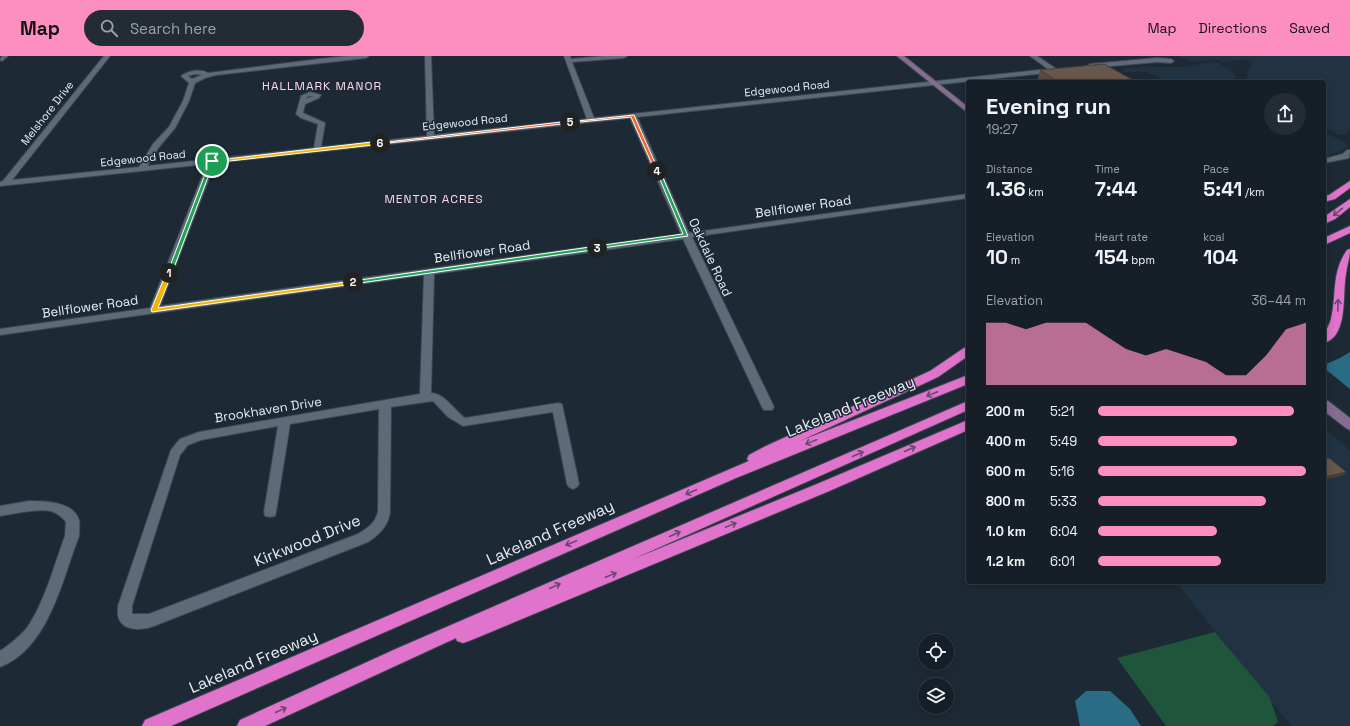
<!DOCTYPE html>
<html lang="en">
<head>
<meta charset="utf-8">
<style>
	body { margin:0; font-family:"Space Grotesk",sans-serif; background:#232c34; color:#f1f3f6; height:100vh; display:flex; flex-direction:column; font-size:15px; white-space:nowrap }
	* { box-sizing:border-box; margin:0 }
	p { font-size:13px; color:#9ea2a8 }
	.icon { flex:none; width:22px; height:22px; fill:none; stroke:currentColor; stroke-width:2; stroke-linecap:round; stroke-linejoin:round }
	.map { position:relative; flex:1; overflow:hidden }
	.panel { position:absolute; left:966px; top:24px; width:360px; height:504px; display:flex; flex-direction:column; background:#161f28; border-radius:4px; box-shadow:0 2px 10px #0003,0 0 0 1px #353d45 }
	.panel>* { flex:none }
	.fabs { position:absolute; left:918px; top:578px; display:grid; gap:8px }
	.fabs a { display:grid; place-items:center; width:36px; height:36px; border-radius:50%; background:#161f28; box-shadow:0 2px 10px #0003,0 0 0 1px #353d45; font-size:20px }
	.pin { position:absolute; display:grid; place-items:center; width:34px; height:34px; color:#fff; margin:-17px; border:2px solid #fff; border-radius:50%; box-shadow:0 1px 4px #0007 }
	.km { position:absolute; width:20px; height:20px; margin:-10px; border-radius:50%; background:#222; color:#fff; font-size:11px; line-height:20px; text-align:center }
	.round { display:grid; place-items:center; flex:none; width:42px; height:42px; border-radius:21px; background:#232c34 }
	.head { display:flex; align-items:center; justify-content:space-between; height:68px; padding:0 20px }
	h1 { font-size:22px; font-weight:700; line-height:30px }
	.stats { display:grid; grid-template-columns:repeat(3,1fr); gap:6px; height:68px; padding:4px 20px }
	.stats div { display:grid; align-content:center }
	.stats b { font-size:20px; font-weight:700 }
	.stats small { font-size:11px; font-weight:400 }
	.stats p { font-size:11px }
	.chart { height:112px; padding:8px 20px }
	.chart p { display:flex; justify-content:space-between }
	.chart svg { width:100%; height:72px; margin-top:4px; fill:#fd8ec0; opacity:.7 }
	ul { padding:0 20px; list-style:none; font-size:13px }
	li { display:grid; grid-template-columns:64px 48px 1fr; align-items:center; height:30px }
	li i { height:10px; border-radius:5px; background:#fd8ec0 }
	header { display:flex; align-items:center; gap:24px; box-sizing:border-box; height:56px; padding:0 20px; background:#fd8ec0; color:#111 }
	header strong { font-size:19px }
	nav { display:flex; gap:22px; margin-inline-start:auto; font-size:14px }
	.search { width:280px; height:36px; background:#232c34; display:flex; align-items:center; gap:10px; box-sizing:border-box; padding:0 14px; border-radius:22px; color:#9ea2a8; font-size:15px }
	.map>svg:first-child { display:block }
</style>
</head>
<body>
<header>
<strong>Map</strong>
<div class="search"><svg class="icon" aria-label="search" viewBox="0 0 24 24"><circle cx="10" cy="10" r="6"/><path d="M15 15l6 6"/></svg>Search here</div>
<nav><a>Map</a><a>Directions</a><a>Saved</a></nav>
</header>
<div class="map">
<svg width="1350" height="670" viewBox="0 0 1350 670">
	<rect width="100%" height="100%" fill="#1d2935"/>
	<!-- built -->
	<g fill="#213343">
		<polygon points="1178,0 1350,0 1350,72 1348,78 1340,79 1324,71 1324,26 1244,26 1252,5 1240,4 1223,6 1218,4 1189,5"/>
		<polygon points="1208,6 1218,7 1234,17 1238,26 1165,26 1147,16 1123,16 1124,12 1149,10 1152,11 1184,11"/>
		<polygon points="1324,76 1346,87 1347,88 1343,94 1324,101"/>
		<polygon points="1324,372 1350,394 1350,670 1291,670 1176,526 1324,526"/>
	</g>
	<!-- green -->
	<polygon fill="#1f563b" points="1215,576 1270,642 1278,666 1273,670 1166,670 1117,602"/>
	<!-- water -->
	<g fill="#2a6c85">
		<polygon points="1350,296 1350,333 1324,312 1324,309 1340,302"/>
		<polygon points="1086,635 1110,635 1130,653 1141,670 1080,670 1075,645"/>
	</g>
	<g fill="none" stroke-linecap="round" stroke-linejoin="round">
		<defs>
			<g id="minor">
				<polygon points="2,0 8,0 2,5 0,4"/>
				<path d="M 104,0 L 110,0 L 12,124 L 139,111 L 153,88 L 169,71 L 183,45 L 189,27 L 181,20 C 188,15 200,12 208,17 L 319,3 L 348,0 L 369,0 L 366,2 L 216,19 L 205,22 L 195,27 L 189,45 L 175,72 L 159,91 L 147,110 L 314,92 L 318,68 L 301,62 L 296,58 L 301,40 L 310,36 L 321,39 L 319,42 L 305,48 L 303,57 L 325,67 L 321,91 L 427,80 L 425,0 L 431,0 L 434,79 L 587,63 L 564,0 L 570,0 L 571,3 L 604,0 L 627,0 L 624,2 L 572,6 L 594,62 L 1048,13 L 1030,0 L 1037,0 L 1058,14 L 1055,16 L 637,61 L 689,177 L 968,138 L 968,142 L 692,181 L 774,351 L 772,354 L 764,354 L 762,351 L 683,183 L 434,218 L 431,337 C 444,337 454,354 465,362 L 558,347 L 562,348 L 579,428 L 577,431 L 573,433 L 569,431 L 567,428 L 553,356 L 463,370 L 448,361 L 433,345 L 391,351 L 390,456 C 388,470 380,478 368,486 L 154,570 C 144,574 124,576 119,563 C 117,559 118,554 118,550 L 171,394 L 180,383 L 199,376 L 420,338 L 424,219 L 0,279 L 0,273 L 150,252 L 207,108 L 0,130 L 0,126 L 3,125 ZM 195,18 L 202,19 L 192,23 L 188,20 ZM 310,40 L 313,40 L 306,43 L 307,41 ZM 630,62 L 681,178 L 160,250 L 215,107 ZM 379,353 L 378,456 C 375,467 368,472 358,478 L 149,558 L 132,558 L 132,550 L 180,399 L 188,389 L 201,384 L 278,370 L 264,456 L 265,460 L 270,461 L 275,460 L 276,456 L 290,368 Z"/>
				<polygon points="1157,2 1171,3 1174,5 1171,7 1157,6 1090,12 1087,10 1090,8"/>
				<path d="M 29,445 C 44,445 73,445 79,464 C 80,469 79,475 79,480 C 62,524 49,592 0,611 L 0,595 C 9,589 18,582 26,573 C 43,551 55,507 65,480 L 66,466 C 63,462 57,457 51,455 C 38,452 13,458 0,460 L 0,450 Z"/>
			</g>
			<polygon id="tertiary" points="1347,94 1350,94 1349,102 1324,107 1324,103 1343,98"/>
			<g id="secondary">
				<polygon points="897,0 904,0 968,51 968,57"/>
				<polygon points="1324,344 1328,345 1350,362 1350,374 1346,372 1324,355"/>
			</g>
			<g id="motorway">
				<polygon points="1350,125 1350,132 1335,143 1324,146 1324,140 1329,139"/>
				<polygon points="1350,143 1350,151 1335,163 1324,168 1324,161"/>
				<polygon points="1350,170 1350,177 1324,189 1324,182"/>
				<path d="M 1350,193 C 1350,202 1347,209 1346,218 C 1342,237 1349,280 1324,287 C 1324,273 1328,274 1331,263 C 1337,238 1331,217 1347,194 Z"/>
				<polygon points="968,291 968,300 938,321 800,385 968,319 968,328 736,422 171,670 142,670 145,664 749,405 747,403 749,399 766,390 930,315 964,292"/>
				<polygon points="968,345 968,354 631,504 817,428 968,364 968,374 827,436 469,585 463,587 457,585 456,582 265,670 237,670 240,664 398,592"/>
			</g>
		</defs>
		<!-- minor casing -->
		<use href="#minor" stroke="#3c4750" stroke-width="2"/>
		<!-- tertiary casing -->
		<use href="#tertiary" stroke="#3c4750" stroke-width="2"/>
		<!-- secondary casing -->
		<use href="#secondary" stroke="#3c4750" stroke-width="2"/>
		<!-- motorway casing -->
		<use href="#motorway" stroke="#3c4750" stroke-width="2"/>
		<!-- minor -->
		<use href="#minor" fill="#5d6b78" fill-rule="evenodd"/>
		<!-- tertiary -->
		<use href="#tertiary" fill="#5d6b78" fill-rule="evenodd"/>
		<!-- secondary -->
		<use href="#secondary" fill="#846d91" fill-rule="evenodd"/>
		<!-- motorway -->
		<use href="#motorway" fill="#e073cc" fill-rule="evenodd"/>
	</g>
	<!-- wall -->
	<polygon fill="#594b42" points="1040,14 1129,26 1039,26 1037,25"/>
	<!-- shaded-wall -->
	<g fill="#493d36">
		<polygon points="1131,23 1129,26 1101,26"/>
		<polygon points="1346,416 1342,420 1324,424 1324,421"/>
	</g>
	<!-- building -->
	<g fill="#68574d" stroke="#493d36">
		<polygon points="1104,8 1131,23 1101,26 1059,26 1040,14"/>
		<polygon points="1329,402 1346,416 1324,421 1324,403"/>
	</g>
	<!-- one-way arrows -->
	<defs><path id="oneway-shaft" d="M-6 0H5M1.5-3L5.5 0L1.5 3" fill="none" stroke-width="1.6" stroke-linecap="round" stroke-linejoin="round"/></defs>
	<g stroke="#6b4771">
		<use href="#oneway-shaft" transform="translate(1338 156) rotate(140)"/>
		<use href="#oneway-shaft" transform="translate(1338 249) rotate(-88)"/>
		<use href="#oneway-shaft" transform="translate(932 338) rotate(158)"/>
		<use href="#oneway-shaft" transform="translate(811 386) rotate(158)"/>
		<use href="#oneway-shaft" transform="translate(910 393) rotate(-24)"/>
		<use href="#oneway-shaft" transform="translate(858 398) rotate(-24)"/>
		<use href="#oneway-shaft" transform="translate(691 436) rotate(157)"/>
		<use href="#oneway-shaft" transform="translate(731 469) rotate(-22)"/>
		<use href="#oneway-shaft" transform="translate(675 478) rotate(-24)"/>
		<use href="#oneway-shaft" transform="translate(571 487) rotate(157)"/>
		<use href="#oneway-shaft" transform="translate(611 519) rotate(-22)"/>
		<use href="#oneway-shaft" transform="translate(555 530) rotate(-24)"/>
		<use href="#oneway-shaft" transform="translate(281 654) rotate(-25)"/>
	</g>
	<!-- split-1 -->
	<polygon fill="#22a559" stroke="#fff" points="212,104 214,105 172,217 167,218 210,105"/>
	<!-- split-2 -->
	<polygon fill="#f5b400" stroke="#fff" points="167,215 172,217 158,252 353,225 356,226 353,228 152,256 151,254"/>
	<!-- split-3 -->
	<polygon fill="#22a559" stroke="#fff" points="597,190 599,191 599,193 353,228 351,226 353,225"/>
	<!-- split-4 -->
	<polygon fill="#22a559" stroke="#fff" points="656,114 660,115 688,180 595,193 595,191 597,190 683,178"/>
	<!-- split-5 -->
	<polygon fill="#f0652b" stroke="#fff" points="634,59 659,116 655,115 631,61 570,67 568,66"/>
	<!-- split-6 -->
	<polygon fill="#f0652b" stroke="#fff" points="570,65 571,67 380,88 378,87"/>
	<!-- split-7 -->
	<polygon fill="#f5b400" stroke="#fff" points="380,85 382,88 212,107 210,105"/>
	<g text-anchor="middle" stroke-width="3" stroke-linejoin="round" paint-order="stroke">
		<!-- far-street labels -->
		<g font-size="11" fill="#e5edf5" stroke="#1d2935">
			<text transform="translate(787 32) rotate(-6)" y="4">Edgewood Road</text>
			<text transform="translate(47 57) rotate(-52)" y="4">Melshore Drive</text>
			<text transform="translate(465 66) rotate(-6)" y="4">Edgewood Road</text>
			<text transform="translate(143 102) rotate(-6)" y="4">Edgewood Road</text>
		</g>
		<!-- far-neighbourhood labels -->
		<g font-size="12" letter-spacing="1" fill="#f8d7e3" stroke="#1d2935">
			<text x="322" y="34">HALLMARK MANOR</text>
			<text x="434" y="147">MENTOR ACRES</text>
		</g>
		<!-- street labels -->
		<g font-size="13" fill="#e5edf5" stroke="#1d2935">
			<text transform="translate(803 150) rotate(-8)" y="5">Bellflower Road</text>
			<text transform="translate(482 195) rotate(-8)" y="5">Bellflower Road</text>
			<text transform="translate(711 201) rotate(65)" y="5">Oakdale Road</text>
			<text transform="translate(90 250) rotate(-8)" y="5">Bellflower Road</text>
			<text transform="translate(268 353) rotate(-9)" y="5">Brookhaven Drive</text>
		</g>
		<!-- near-street labels -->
		<g font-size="16" fill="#e5edf5" stroke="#1d2935">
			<text transform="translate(850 350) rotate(-22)" y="6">Lakeland Freeway</text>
			<text transform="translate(550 476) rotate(-24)" y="6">Lakeland Freeway</text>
			<text transform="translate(307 484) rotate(-22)" y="6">Kirkwood Drive</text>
			<text transform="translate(253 605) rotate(-23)" y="6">Lakeland Freeway</text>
		</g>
	</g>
</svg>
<div class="fabs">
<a><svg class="icon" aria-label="locate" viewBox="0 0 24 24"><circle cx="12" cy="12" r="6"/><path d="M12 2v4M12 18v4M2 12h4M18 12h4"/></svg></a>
<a><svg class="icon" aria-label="layers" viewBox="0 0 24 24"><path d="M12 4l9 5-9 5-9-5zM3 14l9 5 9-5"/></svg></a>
</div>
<div class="pin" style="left:212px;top:105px;background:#1e9e55"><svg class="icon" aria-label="arrive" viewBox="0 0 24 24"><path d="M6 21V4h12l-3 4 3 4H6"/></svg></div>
<b class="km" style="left:169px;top:217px">1</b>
<b class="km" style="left:353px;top:226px">2</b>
<b class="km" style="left:597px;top:192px">3</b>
<b class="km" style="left:657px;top:115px">4</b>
<b class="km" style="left:570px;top:66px">5</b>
<b class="km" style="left:380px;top:87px">6</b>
<section class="panel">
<div class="head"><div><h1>Evening run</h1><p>19:27</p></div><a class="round"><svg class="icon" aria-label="share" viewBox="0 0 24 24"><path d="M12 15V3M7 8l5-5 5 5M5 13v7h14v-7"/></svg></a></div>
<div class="stats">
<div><p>Distance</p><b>1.36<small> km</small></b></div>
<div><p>Time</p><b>7:44</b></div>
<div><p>Pace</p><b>5:41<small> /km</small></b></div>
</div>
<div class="stats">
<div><p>Elevation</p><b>10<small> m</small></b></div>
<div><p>Heart rate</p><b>154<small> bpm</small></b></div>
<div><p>kcal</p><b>104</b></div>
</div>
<div class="chart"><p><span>Elevation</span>36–44 m</p>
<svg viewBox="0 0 160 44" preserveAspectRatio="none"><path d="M0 44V6L10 6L20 10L30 6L40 6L50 6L60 14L70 22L80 26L90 22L100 26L110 30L120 38L130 38L140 26L150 10L160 6V44z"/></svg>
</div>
<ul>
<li><b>200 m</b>5:21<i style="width:94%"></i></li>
<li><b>400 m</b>5:49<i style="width:67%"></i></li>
<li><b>600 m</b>5:16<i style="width:100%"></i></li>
<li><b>800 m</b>5:33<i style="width:81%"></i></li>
<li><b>1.0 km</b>6:04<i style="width:57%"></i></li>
<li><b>1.2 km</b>6:01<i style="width:59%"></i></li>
</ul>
</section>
</div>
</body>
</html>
